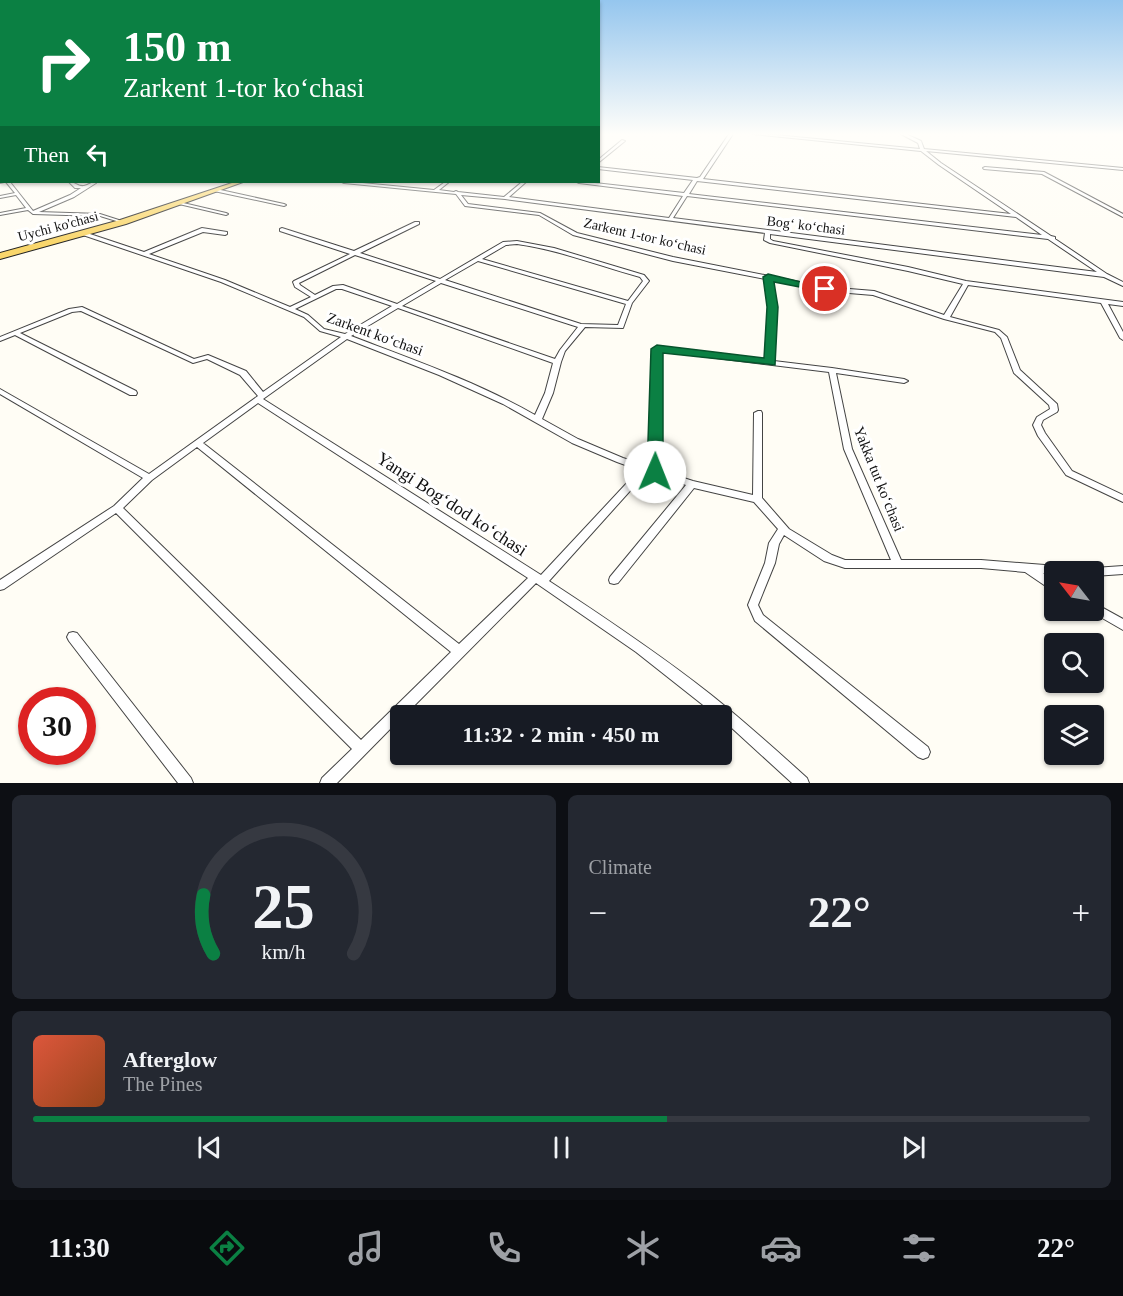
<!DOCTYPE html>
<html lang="en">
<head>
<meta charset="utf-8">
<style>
	:root { --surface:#171b24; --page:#242831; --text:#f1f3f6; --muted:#9ea1a6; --line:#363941; --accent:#0b8043 }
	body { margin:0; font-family:Georgia,serif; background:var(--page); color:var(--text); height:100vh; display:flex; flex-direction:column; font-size:22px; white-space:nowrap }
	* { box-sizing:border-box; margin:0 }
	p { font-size:20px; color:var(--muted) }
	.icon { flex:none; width:33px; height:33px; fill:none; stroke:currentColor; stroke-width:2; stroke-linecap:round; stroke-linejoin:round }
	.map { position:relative; height:783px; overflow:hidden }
	.sheet { display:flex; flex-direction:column; gap:12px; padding:12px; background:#0d0f14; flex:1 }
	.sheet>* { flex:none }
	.guide { position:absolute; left:0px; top:0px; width:600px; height:183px; box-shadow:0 2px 4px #0004; background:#0b8043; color:#fff; overflow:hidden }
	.needle { width:39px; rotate:301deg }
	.fabs { position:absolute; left:1044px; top:561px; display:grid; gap:12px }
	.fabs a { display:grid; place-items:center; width:60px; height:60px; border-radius:6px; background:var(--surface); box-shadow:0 2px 4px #0004; font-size:30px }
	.speed { position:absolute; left:18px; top:687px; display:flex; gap:12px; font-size:30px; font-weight:700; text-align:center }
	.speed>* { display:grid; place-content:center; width:78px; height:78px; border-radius:50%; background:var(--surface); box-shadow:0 2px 4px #0004; line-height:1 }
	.speed .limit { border:9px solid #d22; background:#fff; color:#111 }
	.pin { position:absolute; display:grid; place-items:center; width:51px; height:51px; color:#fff; margin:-26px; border:3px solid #fff; border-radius:50%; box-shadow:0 2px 6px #0007 }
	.me { position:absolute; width:66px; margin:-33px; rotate:1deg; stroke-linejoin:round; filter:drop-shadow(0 0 4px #0008) }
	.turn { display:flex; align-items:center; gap:21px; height:126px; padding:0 24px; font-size:27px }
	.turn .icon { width:78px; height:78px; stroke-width:2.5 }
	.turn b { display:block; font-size:42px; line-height:51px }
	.then { display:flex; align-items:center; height:57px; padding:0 24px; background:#0003; gap:12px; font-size:22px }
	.big { font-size:45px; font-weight:700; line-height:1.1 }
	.sheet .card { flex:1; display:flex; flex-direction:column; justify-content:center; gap:9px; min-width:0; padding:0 21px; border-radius:9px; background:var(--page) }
	.sheet .dial { align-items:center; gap:0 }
	.dial svg { height:156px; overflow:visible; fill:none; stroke:var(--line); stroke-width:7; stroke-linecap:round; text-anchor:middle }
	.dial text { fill:var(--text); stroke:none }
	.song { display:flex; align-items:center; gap:18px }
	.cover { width:72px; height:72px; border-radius:9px; background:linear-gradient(135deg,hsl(10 70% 55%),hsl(20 70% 35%)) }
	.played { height:6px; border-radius:3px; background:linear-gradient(90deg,var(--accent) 60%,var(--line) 60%) }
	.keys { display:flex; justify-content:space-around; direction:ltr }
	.heat { display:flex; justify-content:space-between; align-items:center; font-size:33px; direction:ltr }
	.sheet .tiles { flex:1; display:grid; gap:12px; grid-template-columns:1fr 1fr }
	.card:last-child { grid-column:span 2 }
	.trip { position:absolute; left:390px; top:705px; width:342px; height:60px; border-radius:6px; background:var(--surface); box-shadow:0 2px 4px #0004; font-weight:700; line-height:60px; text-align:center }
	.tab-bar { display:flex; height:96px; justify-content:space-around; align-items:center; background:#090b0e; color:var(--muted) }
	.tab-bar .icon { width:42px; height:42px }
	.tab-bar .selected { color:var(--accent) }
	.tab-bar b { font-size:27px; color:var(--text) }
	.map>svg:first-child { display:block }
</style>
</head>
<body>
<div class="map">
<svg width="1123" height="783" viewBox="0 0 1123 783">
	<rect width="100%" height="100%" fill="#fffdf5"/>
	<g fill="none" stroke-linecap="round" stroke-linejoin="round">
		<!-- street casing -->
		<g stroke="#444" stroke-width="2">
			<path id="street" d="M 729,134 L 733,134 L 703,179 L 1011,214 L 939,165 L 921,151 L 753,134 L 765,134 L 920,149 L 918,143 L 901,134 L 906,134 L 921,141 L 924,149 L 1123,168 L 1123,170 L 926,151 L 941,163 L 1051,236 L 1055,237 L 1055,239 L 1107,274 L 1123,282 L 1123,286 L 1104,277 L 770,234 L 770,239 L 773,241 L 908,267 L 966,281 L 1123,302 L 1123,306 L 1108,304 L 1123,332 L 1123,340 L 1120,338 L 1101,303 L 968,285 L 950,317 L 999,330 L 1007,337 L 1020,370 L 1057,404 L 1058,410 L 1057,412 L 1043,420 L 1041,425 L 1045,433 L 1072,471 L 1123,495 L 1123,502 L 1066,475 L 1038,436 L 1033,425 L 1037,417 L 1050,409 L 1049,405 L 1014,373 L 1001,338 L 995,332 L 944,319 L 873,295 L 825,291 L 771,280 L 776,307 L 774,361 L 832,368 L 904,379 L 908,381 L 904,383 L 836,373 L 852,449 L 901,560 L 981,560 L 1083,568 L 1087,569 L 1088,572 L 1054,572 L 1054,574 L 1043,573 L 1054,581 L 1054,590 L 1050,589 L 1025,572 L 981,568 L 845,568 L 824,561 L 784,535 L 779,544 L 775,563 L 758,605 L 763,615 L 928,747 L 930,752 L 928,757 L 923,759 L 918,757 L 755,621 L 748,605 L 765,563 L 769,543 L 778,529 L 754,502 L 694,488 L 618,583 L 614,584 L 610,583 L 609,580 L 610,577 L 686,485 L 647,472 L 549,581 C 604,617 658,653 710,694 C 744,721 775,749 807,778 L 809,783 L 792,783 L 722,719 L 722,716 L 717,716 L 636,652 L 536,583 L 404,716 L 400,716 L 400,719 L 337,783 L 320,783 L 322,778 L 352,749 L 116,513 L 4,589 L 0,590 L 0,580 L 114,506 L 143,478 L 0,394 L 0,389 L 149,474 L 258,396 L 240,375 L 207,359 L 193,363 L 191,362 L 81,311 L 72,312 L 20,333 L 136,391 L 137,393 L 136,395 L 130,395 L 15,335 L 0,341 L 0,337 L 69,309 L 82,307 L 194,359 L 208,355 L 246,371 L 263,392 L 341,337 L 320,331 L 304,317 L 221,282 L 80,234 L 80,232 L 84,232 L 144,252 L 202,228 L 227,232 L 227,234 L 225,235 L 203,232 L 149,254 L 225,280 L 290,307 L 311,297 L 295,287 L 293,282 L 294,281 L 350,254 L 280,231 L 280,229 L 282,228 L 354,251 L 415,222 L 419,222 L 419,224 L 360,253 L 440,279 L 503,242 L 517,241 L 554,248 L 644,275 L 649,281 L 632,303 L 623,328 L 585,327 L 565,351 L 561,362 L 553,393 L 542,419 L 578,439 L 623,458 L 651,467 L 654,349 L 657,347 L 767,360 L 770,307 L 765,279 L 673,261 L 573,235 L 539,215 L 465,206 L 456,194 L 344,183 L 342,182 L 352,182 L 434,190 L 445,182 L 449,182 L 439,190 L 454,192 L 456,191 L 458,192 L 504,197 L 522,182 L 526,182 L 509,197 L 669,218 L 683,196 L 579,183 L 577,182 L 586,182 L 684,193 L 693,180 L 598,169 L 598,167 L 697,178 L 700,177 ZM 697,181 L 1016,217 L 1042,235 L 689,194 ZM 461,195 L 505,199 L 765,233 L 764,240 L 770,243 L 908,271 L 963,284 L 944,315 L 874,291 L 825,287 L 673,257 L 577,233 L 540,213 L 468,204 ZM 687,196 L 1048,239 L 1097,272 L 673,218 ZM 517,244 C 560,250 599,266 640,277 L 643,281 L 628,301 L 482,259 L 506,245 ZM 355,255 L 436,281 L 397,304 L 343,285 L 333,286 L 315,295 L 300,285 L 299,283 ZM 478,261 L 626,304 L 618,325 L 581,324 L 445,280 ZM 441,283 L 578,327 L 560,350 L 555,359 L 402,306 ZM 336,289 L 342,289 L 392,306 L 345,334 L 324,329 L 308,315 L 295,309 ZM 398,308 L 553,363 L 545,393 L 535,415 C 477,382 414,360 351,336 ZM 347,339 L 439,375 L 503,404 L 572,443 L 617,462 L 639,470 L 541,575 L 263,399 ZM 660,351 L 829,372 L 844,449 L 891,560 L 845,560 L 832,555 L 789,529 L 762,498 L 762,413 L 761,411 L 758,411 L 754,413 L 753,495 L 693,481 L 659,470 ZM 258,403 L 528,578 L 459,644 L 203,443 ZM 197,447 L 451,652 L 361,740 L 123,508 L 152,480 Z
				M 622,140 L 625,141 L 598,163 L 598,160 Z
				M 0,146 L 2,146 L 2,148 L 0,148 Z
				M 0,155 L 2,155 L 2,158 L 0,158 Z
				M 985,167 L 1044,172 L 1123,214 L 1123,217 L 1042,174 L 984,169 L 983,168 Z
				M 0,171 L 2,171 L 2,174 L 0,174 Z
				M 0,181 L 4,182 L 0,183 Z
				M 6,182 L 10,182 L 33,211 L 70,195 L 81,188 L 75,188 L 69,182 C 75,182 78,187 84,186 C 89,185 91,182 96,182 L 96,183 L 74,197 L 39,212 L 100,214 L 125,222 L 123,223 L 100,216 L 33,214 L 28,210 L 0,215 L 0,213 L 26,208 L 16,195 L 0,198 L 0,196 L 15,193 Z
				M 216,189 L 284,204 L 286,205 L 284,206 L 214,191 L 214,190 Z
				M 179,202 L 226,213 L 228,214 L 226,215 L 179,204 Z
				M 1123,566 L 1123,574 L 1094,576 L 1094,572 L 1089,572 L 1090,569 L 1094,568 Z
				M 1094,603 L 1123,619 L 1123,630 L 1090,611 L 1094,610 Z
				M 73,632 L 77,633 L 191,778 L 193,783 L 178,783 L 69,641 L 67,637 L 69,633 Z"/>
		</g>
		<!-- primary casing -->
		<g stroke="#222" stroke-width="2">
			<path id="primary" d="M 235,182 L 243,182 L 126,224 L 0,259 L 0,253 L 120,220 Z"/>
		</g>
		<!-- street -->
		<use href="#street" fill="#fff" fill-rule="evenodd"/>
		<!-- primary -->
		<use href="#primary" fill="#f9d66b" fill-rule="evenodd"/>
	</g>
	<!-- sky -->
	<linearGradient id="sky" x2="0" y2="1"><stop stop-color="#95c6ee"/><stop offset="0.55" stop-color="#fffefa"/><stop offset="1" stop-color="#fffefa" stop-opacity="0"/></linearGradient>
	<rect width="1123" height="244" fill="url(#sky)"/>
	<!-- route -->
	<path fill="#0b8043" stroke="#07532c" stroke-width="1.5" d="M 768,274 L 830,289 L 825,292 L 774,282 L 778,307 L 775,365 L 663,353 L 663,472 L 655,477 L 649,476 L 647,472 L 651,349 L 657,345 L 764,358 L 767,307 L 763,277 Z"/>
	<g text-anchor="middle" stroke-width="6" stroke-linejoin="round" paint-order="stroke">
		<!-- far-street labels -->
		<g font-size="14" fill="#111" stroke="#fff">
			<text transform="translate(806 225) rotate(7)" y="5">Bogʻ koʻchasi</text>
			<text transform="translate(58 226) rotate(-15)" y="5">Uychi ko'chasi</text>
			<text transform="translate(645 236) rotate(13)" y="5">Zarkent 1-tor koʻchasi</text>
		</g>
		<!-- street labels -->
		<g font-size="15" fill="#111" stroke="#fff">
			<text transform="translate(375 334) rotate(20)" y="5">Zarkent koʻchasi</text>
			<text transform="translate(879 479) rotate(68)" y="5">Yakka tut koʻchasi</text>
		</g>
		<!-- near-street labels -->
		<g font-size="18" fill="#111" stroke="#fff">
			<text transform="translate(452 504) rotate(33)" y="6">Yangi Bogʻdod koʻchasi</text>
		</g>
	</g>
</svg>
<div class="fabs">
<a><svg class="needle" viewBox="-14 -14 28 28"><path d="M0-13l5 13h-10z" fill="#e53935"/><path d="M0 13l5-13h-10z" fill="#9ea1a6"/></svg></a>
<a><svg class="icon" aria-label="search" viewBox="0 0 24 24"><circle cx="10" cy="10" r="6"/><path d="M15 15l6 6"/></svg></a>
<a><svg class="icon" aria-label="layers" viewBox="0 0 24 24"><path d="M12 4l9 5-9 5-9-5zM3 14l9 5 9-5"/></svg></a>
</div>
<div class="speed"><div class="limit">30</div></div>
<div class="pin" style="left:825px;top:289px;background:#d93025"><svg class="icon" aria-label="arrive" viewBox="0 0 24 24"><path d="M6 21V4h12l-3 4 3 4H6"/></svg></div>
<svg class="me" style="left:655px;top:472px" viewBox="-20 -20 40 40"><circle r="19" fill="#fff"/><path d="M0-13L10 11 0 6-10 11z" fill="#0b8043"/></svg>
<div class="trip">11:32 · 2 min · 450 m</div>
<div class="guide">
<div class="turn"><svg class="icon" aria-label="right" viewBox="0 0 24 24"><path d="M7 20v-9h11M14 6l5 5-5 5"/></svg><div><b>150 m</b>Zarkent 1-tor koʻchasi</div></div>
<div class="then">Then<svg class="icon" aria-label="left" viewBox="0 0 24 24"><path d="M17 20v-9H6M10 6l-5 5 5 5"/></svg></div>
</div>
</div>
<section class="sheet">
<div class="tiles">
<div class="card dial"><svg viewBox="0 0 100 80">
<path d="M14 69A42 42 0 1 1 86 69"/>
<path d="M14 69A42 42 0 0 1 9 39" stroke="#0b8043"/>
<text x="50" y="56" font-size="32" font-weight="700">25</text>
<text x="50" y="72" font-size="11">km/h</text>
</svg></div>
<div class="card"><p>Climate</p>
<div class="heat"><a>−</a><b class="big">22°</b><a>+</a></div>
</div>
<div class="card">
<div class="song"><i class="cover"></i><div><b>Afterglow</b><p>The Pines</p></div></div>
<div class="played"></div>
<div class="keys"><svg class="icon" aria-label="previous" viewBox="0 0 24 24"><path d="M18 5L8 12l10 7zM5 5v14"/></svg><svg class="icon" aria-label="pause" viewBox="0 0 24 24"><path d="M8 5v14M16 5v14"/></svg><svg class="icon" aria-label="next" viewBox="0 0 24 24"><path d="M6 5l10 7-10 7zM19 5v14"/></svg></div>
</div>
</div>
</section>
<nav class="tab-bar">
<b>11:30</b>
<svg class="icon selected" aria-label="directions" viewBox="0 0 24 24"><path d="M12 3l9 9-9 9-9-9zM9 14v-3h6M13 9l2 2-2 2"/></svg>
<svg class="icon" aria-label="music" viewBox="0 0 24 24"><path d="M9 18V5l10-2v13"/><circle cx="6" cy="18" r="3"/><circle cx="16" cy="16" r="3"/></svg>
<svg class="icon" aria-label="phone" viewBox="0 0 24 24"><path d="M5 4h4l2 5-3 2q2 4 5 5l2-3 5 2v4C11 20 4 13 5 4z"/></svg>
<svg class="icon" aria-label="climate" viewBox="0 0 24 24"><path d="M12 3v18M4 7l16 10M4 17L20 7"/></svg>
<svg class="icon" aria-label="car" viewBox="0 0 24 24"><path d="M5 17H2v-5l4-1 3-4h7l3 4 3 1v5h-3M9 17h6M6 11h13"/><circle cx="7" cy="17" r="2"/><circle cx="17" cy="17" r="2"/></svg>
<svg class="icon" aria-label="filters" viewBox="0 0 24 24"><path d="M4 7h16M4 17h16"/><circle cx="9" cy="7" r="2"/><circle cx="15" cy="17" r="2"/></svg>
<b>22°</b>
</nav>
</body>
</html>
